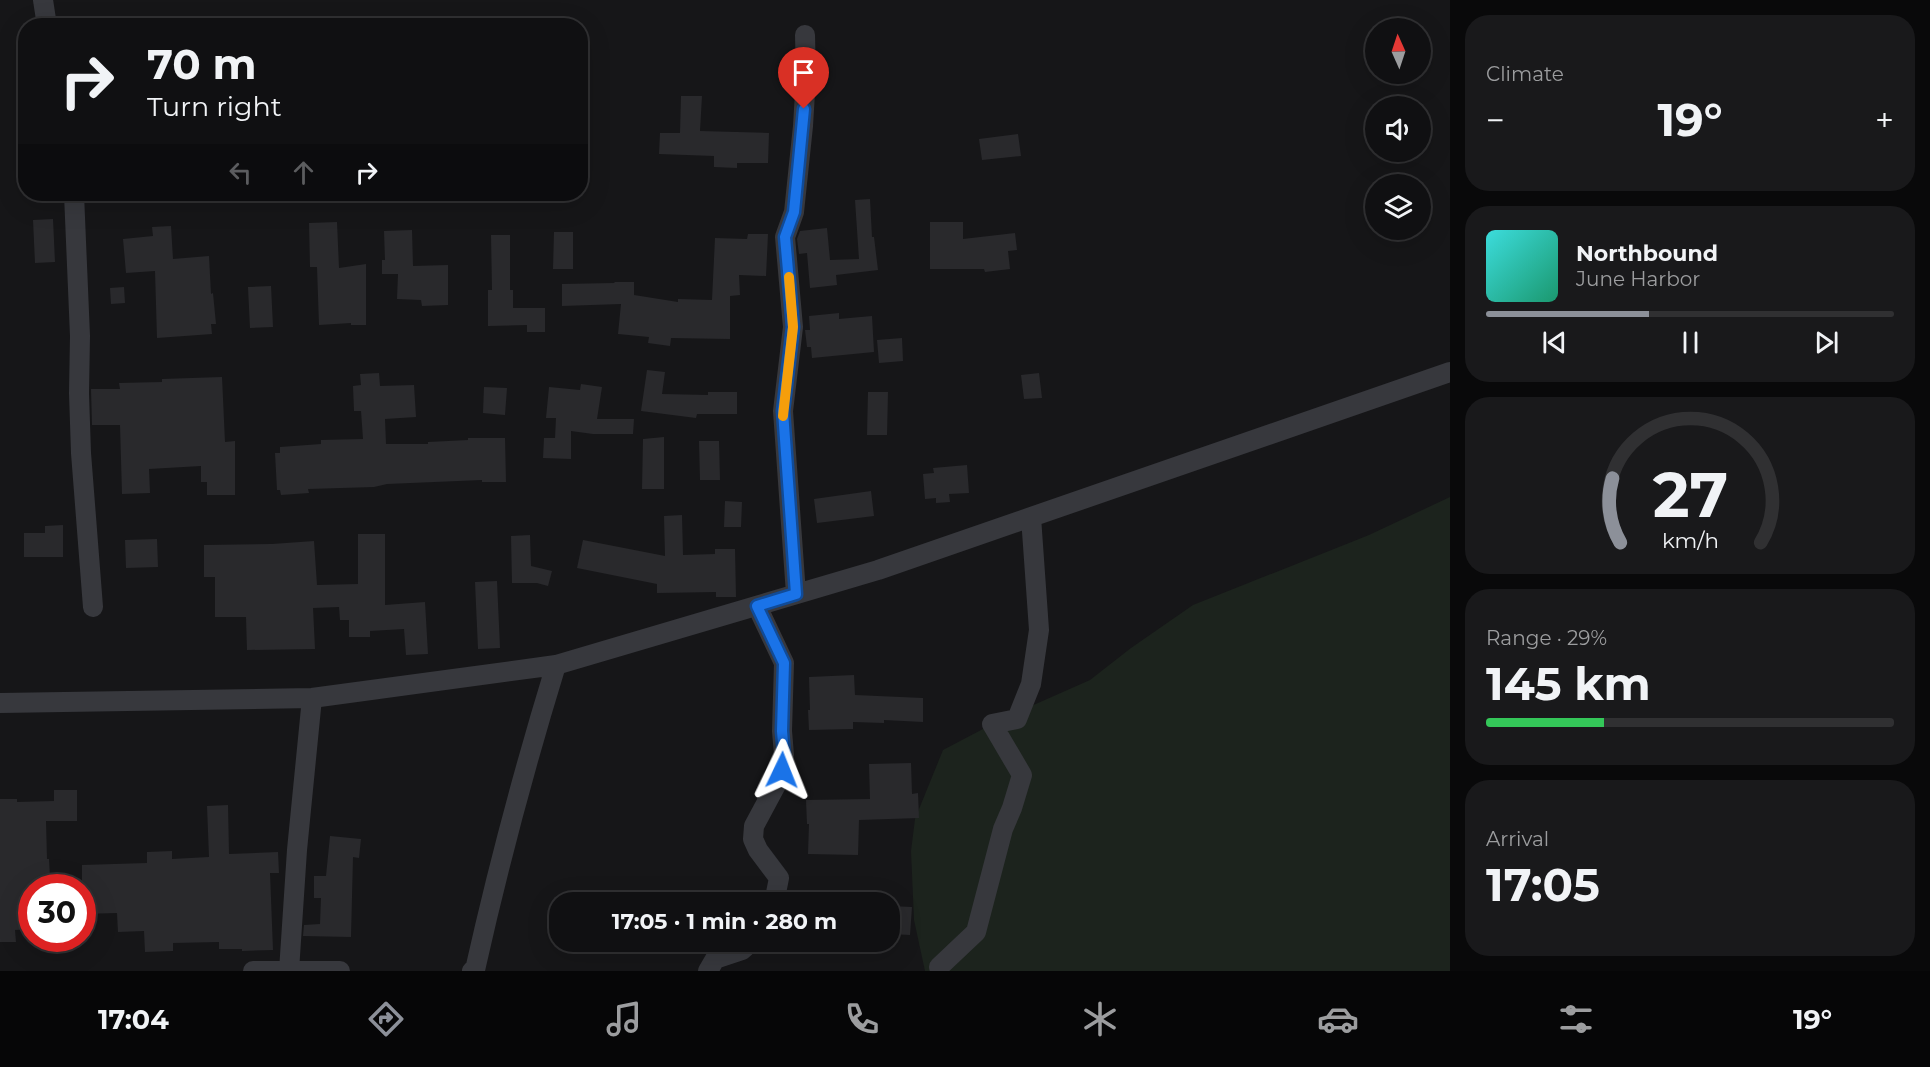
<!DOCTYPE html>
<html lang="en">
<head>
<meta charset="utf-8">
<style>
	:root { --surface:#101012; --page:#19191b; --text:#f1f3f6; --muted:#9c9d9f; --line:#303032; --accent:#8c9099 }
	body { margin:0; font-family:Montserrat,sans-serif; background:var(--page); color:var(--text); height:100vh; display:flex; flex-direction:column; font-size:22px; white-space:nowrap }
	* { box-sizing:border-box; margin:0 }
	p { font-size:20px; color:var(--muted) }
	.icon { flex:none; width:33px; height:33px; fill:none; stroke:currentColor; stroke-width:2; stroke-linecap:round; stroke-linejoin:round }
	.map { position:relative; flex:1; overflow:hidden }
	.side { display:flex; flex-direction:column; gap:15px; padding:15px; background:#09090a; width:480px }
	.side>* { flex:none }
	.hud { position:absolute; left:18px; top:18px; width:570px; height:183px; border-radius:24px; box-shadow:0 6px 24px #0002,0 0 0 2px var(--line); background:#101012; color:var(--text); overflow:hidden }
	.needle { width:39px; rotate:357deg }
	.buttons { position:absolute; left:1365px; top:18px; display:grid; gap:12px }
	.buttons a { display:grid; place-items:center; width:66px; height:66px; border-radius:50%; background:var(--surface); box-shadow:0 6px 24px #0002,0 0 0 2px var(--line); font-size:30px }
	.speed { position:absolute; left:18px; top:874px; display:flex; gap:12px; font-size:30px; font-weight:700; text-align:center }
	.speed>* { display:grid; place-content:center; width:78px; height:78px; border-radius:50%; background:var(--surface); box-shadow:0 6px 24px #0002,0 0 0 2px var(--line); line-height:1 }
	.speed .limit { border:9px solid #d22; background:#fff; color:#111 }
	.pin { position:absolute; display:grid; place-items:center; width:51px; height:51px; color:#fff; margin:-62px -26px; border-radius:50% 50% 50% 0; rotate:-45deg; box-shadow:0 0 6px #0007 }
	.pin .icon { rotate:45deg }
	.me { position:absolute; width:66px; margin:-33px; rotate:2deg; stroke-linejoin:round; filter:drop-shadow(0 0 4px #0008) }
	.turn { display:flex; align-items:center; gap:21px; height:126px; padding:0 30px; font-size:27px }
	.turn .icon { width:78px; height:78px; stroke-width:2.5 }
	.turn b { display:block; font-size:42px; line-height:51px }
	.lanes { display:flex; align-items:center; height:57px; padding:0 30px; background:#0003; justify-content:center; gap:30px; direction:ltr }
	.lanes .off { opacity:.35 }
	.big { font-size:45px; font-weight:700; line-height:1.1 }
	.side .tile { flex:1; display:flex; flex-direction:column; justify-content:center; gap:9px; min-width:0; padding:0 21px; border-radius:24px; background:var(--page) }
	.side .dial { align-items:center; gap:0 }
	.dial svg { height:156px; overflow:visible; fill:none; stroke:var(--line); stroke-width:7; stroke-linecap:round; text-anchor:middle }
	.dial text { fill:var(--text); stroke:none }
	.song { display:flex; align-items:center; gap:18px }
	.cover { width:72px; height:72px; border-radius:9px; background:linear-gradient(135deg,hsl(180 70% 55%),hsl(160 70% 35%)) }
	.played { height:6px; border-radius:3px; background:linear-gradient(90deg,var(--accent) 40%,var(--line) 40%) }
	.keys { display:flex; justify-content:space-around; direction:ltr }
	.heat { display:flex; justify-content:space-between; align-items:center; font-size:33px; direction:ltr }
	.charge { height:9px; border-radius:4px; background:linear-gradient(90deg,#34c759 29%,var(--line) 0) }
	.trip { position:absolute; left:549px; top:892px; width:351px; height:60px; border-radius:24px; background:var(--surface); box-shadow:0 6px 24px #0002,0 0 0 2px var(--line); font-weight:700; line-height:60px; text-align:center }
	.tab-bar { display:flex; height:96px; justify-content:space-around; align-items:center; background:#060607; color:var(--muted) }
	.tab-bar .icon { width:42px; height:42px }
	.tab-bar .active { color:var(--accent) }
	.tab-bar b { font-size:27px; color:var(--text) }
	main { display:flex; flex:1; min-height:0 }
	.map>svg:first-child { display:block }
</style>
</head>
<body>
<main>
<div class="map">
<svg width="1450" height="971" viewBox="0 0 1450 971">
	<rect width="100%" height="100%" fill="#161618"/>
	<!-- green -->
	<path fill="#1c231d" d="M 1450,497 L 1450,971 L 925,971 L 914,920 L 911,851 L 915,819 L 943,750 L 1002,719 L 1090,680 L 1131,648 L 1193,605 L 1369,535 Z"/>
	<!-- building -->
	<path fill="#29292c" d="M 681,96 L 702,96 L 700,131 L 769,133 L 768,163 L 737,163 L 737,168 L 714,167 L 714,156 L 659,154 L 660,133 L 680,133 Z
		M 1018,134 L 1021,156 L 982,160 L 979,139 Z
		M 870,199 L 872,237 L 874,237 L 878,270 L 836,275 L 837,285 L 810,288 L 807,253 L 799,254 L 797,239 L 800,231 L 827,228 L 830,260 L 859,259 L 855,200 Z
		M 53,219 L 55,262 L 35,263 L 33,220 Z
		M 337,222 L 339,268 L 366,264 L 366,325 L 351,325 L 351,323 L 319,325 L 317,267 L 310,267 L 309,223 Z
		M 930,222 L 963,222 L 963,239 L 1015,233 L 1017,250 L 1008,251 L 1010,269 L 985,272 L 984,269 L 930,269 Z
		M 171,226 L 173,259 L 209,256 L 211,294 L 213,293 L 216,324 L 211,324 L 212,334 L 157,338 L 155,271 L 126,273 L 123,239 L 153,236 L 152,227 Z
		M 412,230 L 413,266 L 448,265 L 448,305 L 422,306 L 421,300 L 397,299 L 398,274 L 382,274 L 382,260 L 385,260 L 384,231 Z
		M 554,232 L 573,232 L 573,269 L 553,269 Z
		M 748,234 L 768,234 L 766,276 L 739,275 L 740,295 L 730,296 L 730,339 L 671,338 L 670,346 L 648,343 L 649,337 L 618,334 L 621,304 L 562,306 L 562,284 L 614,283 L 615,282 L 634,282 L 634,295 L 678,302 L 678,299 L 712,300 L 715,238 L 747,239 Z
		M 491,235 L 510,235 L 510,290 L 513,290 L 513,308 L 545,308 L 545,332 L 527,332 L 527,325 L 488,326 L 488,290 L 492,290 Z
		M 271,286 L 273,327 L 250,328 L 248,287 Z
		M 124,287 L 125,303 L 111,304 L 110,288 Z
		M 839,313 L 839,319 L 872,316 L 874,352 L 812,358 L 811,347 L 807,347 L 805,330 L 810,330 L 809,316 Z
		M 902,338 L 903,361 L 879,363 L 877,340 Z
		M 647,370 L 665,372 L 662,394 L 708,395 L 708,392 L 737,392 L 737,414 L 697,414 L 696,418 L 641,411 Z
		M 379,373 L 380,386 L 414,385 L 416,417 L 385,419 L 386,444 L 428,444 L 428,442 L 468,440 L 468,438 L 505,438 L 506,482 L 482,482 L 482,480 L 387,484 L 374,487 L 308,489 L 309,493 L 281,495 L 280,490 L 277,490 L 275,453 L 280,453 L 280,447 L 321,444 L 321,440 L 363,439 L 361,411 L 354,411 L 353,386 L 361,385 L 360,374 Z
		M 1039,373 L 1042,398 L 1024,399 L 1021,375 Z
		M 222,377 L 225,442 L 235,441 L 235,495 L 207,495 L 207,482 L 201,482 L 201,466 L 149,469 L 150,493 L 122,494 L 120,425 L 92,425 L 91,389 L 120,389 L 119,383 L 162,382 L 162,379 Z
		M 581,384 L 602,387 L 597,419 L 634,419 L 633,434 L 593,434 L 571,431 L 571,459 L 543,458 L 544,438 L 555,438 L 556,418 L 546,418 L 549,387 L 580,390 Z
		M 484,387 L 507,388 L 505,415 L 483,413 Z
		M 868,392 L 888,392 L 887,435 L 867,435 Z
		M 664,437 L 664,489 L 642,489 L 643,439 Z
		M 699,441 L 719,441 L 720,480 L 700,480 Z
		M 967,465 L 969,493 L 949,494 L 950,502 L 936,503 L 936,498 L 925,499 L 923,474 L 934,473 L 933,468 Z
		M 871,491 L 874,516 L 817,523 L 814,499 Z
		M 725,501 L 742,502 L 741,527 L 724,527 Z
		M 682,515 L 683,555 L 715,554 L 715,549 L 735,549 L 736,597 L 716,597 L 716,592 L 657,593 L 657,584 L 577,568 L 583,540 L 665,556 L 664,516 Z
		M 63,525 L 63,557 L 24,557 L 24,533 L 45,533 L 45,526 Z
		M 358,534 L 385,534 L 385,605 L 425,602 L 428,654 L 406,655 L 404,629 L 370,631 L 370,637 L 349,637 L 349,620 L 340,620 L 339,607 L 313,608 L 315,649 L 247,650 L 246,617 L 215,617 L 215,577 L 204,577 L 204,545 L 272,544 L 314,541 L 317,585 L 358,584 Z
		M 530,535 L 531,566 L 552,571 L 548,586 L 537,583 L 512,583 L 511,536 Z
		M 157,539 L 158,567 L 126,568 L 125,540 Z
		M 497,581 L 500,648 L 478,649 L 475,582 Z
		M 854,675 L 855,695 L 923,698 L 923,722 L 884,720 L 884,723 L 853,722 L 853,729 L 809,730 L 808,710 L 810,710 L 809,677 Z
		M 911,763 L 912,794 L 918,793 L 919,818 L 859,820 L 858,855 L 808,854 L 809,824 L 807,824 L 806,800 L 870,799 L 869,764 Z
		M 54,790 L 77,790 L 77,821 L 46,821 L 47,859 L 49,859 L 50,877 L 48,877 L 48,888 L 32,888 L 32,929 L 15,930 L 16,942 L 0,942 L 0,799 L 17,799 L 17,802 L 54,801 Z
		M 228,805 L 229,854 L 278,852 L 279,873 L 270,873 L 273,950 L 242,951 L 242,949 L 219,949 L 219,942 L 173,943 L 173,951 L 145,952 L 144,931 L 118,932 L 117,913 L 82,914 L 82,865 L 147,863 L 147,852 L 172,851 L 172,859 L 209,857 L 207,806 Z
		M 330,836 L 361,839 L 359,858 L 353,857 L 351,937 L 303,936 L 304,925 L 320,924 L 321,898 L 314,898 L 314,876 L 326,876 Z
		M 890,906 L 912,907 L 910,935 L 890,934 Z"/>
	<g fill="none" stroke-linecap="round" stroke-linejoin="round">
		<!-- minor -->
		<path stroke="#37383d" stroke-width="20" d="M 43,0 L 47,26
			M 74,194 L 80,336 L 79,393 L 81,453 L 93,607
			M 796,594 L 783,411 L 793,327 L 785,237 L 794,212 L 803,126 L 806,76 L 805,35
			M 757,606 L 784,663 L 782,731 L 784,755 L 776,785 L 754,826 L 753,839 L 758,850 L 779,878 L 774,903
			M 0,703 L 312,698 L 556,665 L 878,570 L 1450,372
			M 939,967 L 976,932 L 1003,829 L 1012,808 L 1022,775 L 992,724 L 1017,719 L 1031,684 L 1039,630 L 1031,517
			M 253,971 L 340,971
			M 289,971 L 297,850 L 312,698
			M 472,971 L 475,970 C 498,867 525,766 556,665
			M 708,971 L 715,959 L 742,950 L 751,942"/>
	</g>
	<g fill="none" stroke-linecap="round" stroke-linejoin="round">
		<!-- route casing -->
		<g stroke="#114b97" stroke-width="15">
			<path id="route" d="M 782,770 L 784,755 L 782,731 L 784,663 L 757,606 L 796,594 L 783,411 L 793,327 L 785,237 L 794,212 L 804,109"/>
		</g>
		<!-- route -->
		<use href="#route" stroke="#1a73e8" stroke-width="10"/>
		<!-- slow -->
		<path stroke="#f59e0b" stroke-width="10" d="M 783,416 L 793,327 L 789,277"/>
	</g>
</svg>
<div class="buttons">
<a><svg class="needle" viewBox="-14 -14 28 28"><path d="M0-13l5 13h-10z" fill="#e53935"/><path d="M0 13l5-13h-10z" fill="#9c9d9f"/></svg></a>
<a><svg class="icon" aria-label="sound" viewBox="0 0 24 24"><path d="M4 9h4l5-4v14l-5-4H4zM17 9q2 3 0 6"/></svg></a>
<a><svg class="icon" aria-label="layers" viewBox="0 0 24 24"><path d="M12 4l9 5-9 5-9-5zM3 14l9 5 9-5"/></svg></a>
</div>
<div class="speed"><div class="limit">30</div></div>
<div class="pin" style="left:804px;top:109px;background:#d93025"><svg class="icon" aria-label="arrive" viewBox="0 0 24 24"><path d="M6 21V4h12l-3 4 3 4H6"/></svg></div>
<svg class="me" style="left:782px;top:770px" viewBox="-20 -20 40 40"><path d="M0-17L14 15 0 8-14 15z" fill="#1a73e8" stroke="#fff" stroke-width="4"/></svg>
<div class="trip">17:05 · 1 min · 280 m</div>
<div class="hud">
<div class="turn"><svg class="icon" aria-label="right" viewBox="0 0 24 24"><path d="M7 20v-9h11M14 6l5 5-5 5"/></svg><div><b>70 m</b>Turn right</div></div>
<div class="lanes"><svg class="icon off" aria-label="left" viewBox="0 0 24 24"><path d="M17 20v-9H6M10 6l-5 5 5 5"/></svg><svg class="icon off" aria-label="ahead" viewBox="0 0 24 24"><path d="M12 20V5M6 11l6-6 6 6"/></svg><svg class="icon" aria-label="right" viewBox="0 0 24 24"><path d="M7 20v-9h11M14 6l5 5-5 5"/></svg></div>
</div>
</div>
<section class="side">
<div class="tile"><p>Climate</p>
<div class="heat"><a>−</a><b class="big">19°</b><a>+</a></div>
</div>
<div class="tile">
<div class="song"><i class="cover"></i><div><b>Northbound</b><p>June Harbor</p></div></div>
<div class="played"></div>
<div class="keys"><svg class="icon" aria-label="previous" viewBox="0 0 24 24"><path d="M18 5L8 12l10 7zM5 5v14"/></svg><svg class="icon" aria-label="pause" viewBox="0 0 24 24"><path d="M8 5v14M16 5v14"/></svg><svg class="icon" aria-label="next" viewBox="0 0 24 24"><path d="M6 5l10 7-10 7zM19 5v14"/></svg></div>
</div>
<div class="tile dial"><svg viewBox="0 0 100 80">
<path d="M14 69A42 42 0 1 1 86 69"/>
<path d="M14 69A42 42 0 0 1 10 36" stroke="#8c9099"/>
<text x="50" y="56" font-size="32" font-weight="700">27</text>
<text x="50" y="72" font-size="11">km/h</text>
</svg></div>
<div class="tile"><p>Range · 29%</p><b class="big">145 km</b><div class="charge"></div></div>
<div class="tile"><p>Arrival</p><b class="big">17:05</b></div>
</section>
</main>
<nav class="tab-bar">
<b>17:04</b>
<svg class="icon active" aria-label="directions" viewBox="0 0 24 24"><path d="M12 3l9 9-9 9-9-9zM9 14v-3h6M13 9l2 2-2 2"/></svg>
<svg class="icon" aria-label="music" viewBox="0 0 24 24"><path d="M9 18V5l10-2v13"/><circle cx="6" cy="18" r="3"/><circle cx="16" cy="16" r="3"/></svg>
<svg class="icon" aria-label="phone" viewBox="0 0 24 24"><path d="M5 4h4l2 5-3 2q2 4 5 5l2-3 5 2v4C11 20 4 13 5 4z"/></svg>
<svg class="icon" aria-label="climate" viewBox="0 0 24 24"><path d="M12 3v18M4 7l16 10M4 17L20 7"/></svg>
<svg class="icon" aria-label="car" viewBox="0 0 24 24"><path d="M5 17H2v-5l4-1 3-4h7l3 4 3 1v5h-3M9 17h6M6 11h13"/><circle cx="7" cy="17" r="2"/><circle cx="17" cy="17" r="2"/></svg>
<svg class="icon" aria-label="filters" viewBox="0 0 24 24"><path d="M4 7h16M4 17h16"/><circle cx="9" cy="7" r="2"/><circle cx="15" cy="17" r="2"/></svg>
<b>19°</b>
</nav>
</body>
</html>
